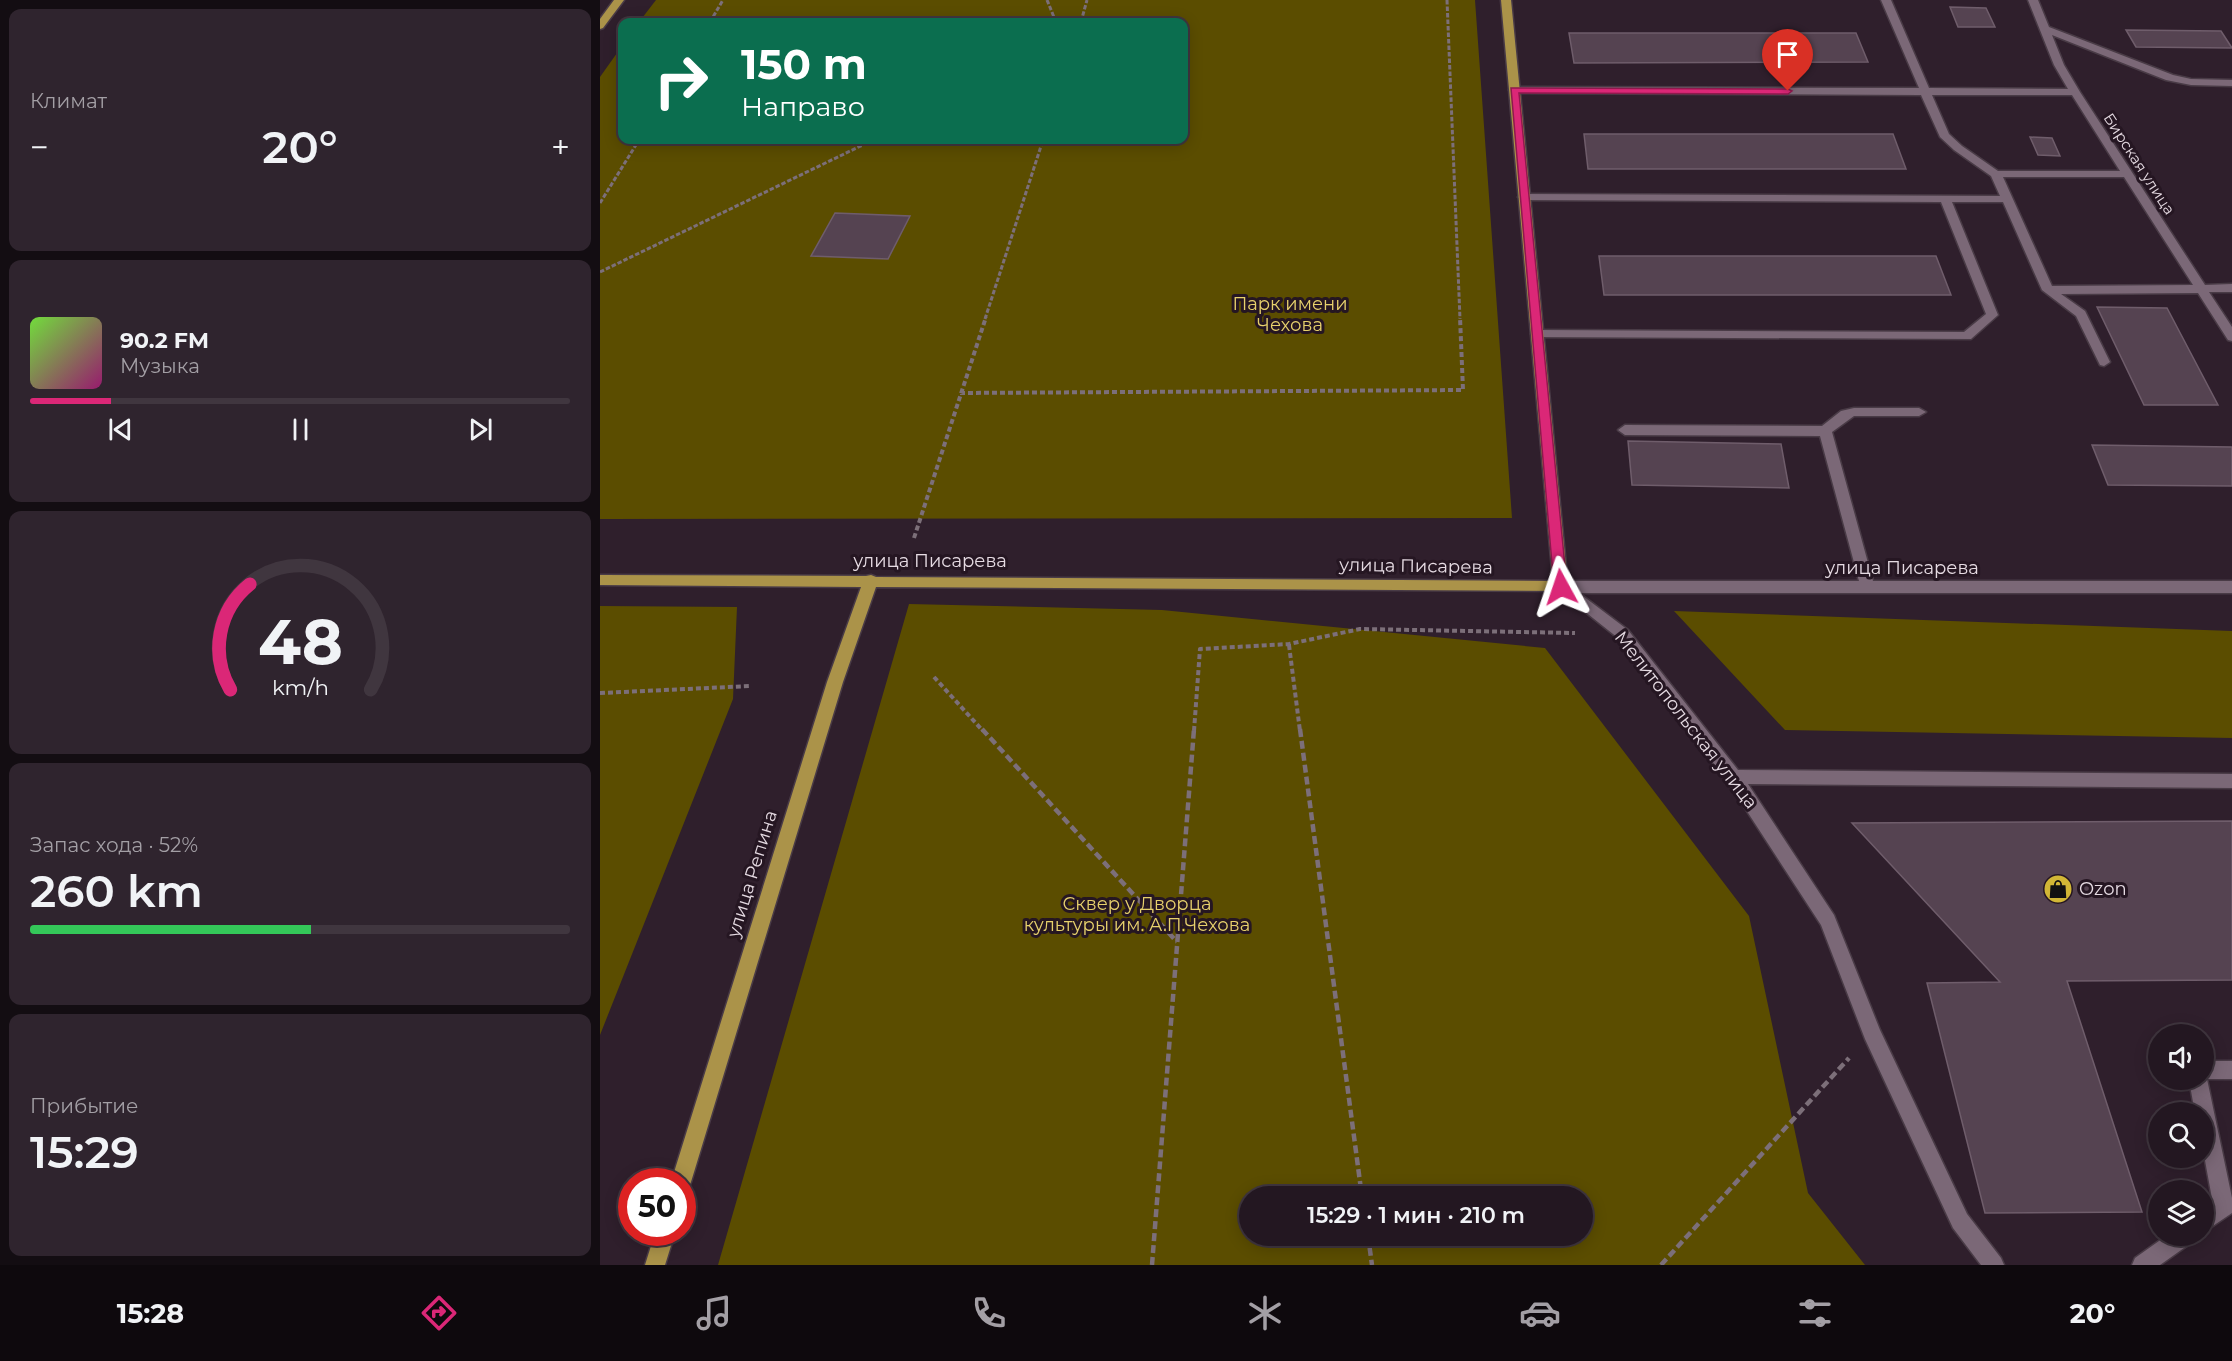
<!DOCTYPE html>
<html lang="ru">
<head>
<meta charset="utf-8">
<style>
	:root { --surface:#231721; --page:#2f242e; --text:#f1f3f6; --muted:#a39fa5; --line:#40363f; --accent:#db2777 }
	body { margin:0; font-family:Montserrat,sans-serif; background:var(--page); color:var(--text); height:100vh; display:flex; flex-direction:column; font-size:22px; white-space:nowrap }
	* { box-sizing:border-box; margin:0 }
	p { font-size:20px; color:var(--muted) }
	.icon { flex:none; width:33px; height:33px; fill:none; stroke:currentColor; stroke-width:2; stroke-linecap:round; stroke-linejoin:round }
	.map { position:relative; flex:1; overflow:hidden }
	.details { display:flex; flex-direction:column; gap:9px; padding:9px; background:#130d12; width:600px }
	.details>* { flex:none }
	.banner { position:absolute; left:18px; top:18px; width:570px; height:126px; border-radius:12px; box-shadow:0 3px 15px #0003,0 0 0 2px var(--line); background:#0b6e4f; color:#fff; overflow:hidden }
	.buttons { position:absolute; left:1548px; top:1024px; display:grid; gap:12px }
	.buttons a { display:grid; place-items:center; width:66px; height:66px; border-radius:50%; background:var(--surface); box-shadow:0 3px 15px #0003,0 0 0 2px var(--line); font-size:30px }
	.speed { position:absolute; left:18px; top:1168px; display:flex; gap:12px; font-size:30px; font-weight:700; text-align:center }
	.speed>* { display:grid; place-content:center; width:78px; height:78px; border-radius:50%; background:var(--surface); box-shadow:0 3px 15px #0003,0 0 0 2px var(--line); line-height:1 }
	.speed .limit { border:9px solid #d22; background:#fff; color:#111 }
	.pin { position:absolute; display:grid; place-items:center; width:51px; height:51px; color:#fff; margin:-62px -26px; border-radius:50% 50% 50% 0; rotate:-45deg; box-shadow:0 0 6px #0007 }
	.pin .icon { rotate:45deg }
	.me { position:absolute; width:66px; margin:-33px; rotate:355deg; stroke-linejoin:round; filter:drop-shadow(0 0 4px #0008) }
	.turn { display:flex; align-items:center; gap:21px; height:126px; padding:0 24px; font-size:27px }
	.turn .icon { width:78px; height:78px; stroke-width:2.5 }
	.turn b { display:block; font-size:42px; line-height:51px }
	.big { font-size:45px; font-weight:600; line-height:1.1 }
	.details .widget { flex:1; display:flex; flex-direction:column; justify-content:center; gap:9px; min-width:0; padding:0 21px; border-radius:12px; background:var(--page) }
	.details .dial { align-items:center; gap:0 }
	.dial svg { height:156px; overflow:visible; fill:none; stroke:var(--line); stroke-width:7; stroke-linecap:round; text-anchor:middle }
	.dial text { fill:var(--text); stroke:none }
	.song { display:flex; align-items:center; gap:18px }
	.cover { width:72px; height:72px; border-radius:9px; background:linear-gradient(135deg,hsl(100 70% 55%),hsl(320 70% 35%)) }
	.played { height:6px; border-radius:3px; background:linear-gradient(90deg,var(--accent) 15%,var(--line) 15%) }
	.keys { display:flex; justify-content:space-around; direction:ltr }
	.heat { display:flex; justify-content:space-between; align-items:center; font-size:33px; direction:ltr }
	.charge { height:9px; border-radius:4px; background:linear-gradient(90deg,#34c759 52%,var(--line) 0) }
	.trip { position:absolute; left:639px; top:1186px; width:354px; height:60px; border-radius:30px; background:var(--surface); box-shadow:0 3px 15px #0003,0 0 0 2px var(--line); font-weight:600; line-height:60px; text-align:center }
	.tab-bar { display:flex; height:96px; justify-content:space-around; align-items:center; background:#0e090d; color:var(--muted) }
	.tab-bar .icon { width:42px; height:42px }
	.tab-bar .on { color:var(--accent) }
	.tab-bar b { font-size:27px; color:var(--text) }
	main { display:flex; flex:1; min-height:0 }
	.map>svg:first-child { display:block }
</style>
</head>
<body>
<main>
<section class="details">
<div class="widget"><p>Климат</p>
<div class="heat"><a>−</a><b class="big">20°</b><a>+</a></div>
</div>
<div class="widget">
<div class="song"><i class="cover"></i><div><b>90.2 FM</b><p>Музыка</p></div></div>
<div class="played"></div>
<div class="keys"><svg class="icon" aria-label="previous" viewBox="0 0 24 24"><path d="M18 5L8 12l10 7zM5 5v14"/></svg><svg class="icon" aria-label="pause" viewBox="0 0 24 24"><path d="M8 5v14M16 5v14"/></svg><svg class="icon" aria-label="next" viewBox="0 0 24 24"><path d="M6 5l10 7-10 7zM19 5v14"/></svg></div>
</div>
<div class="widget dial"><svg viewBox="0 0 100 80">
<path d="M14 69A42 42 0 1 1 86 69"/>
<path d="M14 69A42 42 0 0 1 24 15" stroke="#db2777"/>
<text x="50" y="56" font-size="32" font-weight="700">48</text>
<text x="50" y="72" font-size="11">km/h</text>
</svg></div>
<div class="widget"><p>Запас хода · 52%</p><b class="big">260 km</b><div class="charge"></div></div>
<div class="widget"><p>Прибытие</p><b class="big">15:29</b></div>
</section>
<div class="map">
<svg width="1632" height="1265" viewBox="0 0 1632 1265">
	<rect width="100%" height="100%" fill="#2f1f2c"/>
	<!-- green -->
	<path fill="#5b4d00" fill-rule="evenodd" d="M 56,0 L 875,0 L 912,518 L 0,519 L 0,77 L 22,46 L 22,140 L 584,140 L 584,22 L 39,22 Z
		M 309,604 L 562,610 L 945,648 L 1149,916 L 1208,1193 L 1265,1265 L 118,1265 ZM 650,1197 L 982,1197 L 982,1236 L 650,1236 Z
		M 0,606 L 137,607 L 133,699 L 0,1035 Z
		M 1074,611 L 1632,631 L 1632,738 L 1185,730 Z"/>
	<!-- building -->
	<path fill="#554351" stroke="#6f5d6b" stroke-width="1.5" d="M 1350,7 L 1386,8 L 1395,27 L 1358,27 Z
		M 1526,30 L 1621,31 L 1632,48 L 1536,47 Z
		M 969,33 L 1256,33 L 1268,62 L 974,63 Z
		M 984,134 L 1293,134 L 1306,169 L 988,169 Z
		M 1430,137 L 1452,138 L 1460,156 L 1438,155 Z
		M 235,213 L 310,216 L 288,259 L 211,256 Z
		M 999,256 L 1336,256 L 1351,295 L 1004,295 Z
		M 1497,307 L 1567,308 L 1618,405 L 1544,405 Z
		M 1028,441 L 1181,444 L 1189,488 L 1032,485 Z
		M 1492,445 L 1632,447 L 1632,486 L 1508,485 Z
		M 1632,821 L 1632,980 L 1467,981 L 1542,1212 L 1385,1213 L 1327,983 L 1400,982 L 1252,823 Z"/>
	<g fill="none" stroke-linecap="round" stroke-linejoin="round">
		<!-- minor casing -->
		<g stroke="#493b46" stroke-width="3">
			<path id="minor" d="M 1281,0 L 1291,0 L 1329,88 L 1468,89 L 1454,65 L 1428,0 L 1438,0 L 1449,27 L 1573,75 L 1591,79 L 1632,80 L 1632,86 L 1591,85 L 1566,80 L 1452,35 L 1464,65 L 1480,92 L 1605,285 L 1632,284 L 1632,292 L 1609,292 L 1632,327 L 1632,341 L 1628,340 L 1598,293 L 1461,294 L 1485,311 L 1510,362 L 1504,366 L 1500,365 L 1476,316 L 1442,290 L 1403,202 L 1352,202 L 1398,315 L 1371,339 L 933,337 L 931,334 L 937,330 L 1364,332 L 1386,314 L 1341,202 L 924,200 L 918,197 L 924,194 L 1400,196 L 1391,176 L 1354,150 L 1340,137 L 1321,95 L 914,93 L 909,90 L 914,87 L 1319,88 ZM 1332,95 L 1472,95 L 1520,171 L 1398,171 L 1362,146 L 1349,134 ZM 1403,177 L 1524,177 L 1593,285 L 1452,286 Z
				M 1254,408 L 1319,408 L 1326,412 L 1319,416 L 1254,416 L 1232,432 L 1273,581 L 1632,581 L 1632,593 L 979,593 L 1028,630 L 1138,770 L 1632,774 L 1632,788 L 1148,784 L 1234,915 L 1280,1030 L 1367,1214 L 1401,1258 L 1404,1265 L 1381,1265 L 1353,1228 L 1265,1039 L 1221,925 L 1128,782 L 1018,638 L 954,587 L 956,583 L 961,581 L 1259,581 L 1220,436 L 1025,435 L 1018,430 L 1025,425 L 1222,426 L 1241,411 Z
				M 1604,1061 L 1632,1061 L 1632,1079 L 1607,1079 L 1632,1198 L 1632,1213 L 1604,1232 L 1604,1210 L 1613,1204 L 1604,1155 L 1604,1113 L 1595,1113 L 1589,1080 L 1604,1080 Z
				M 1566,1236 L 1594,1236 L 1591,1243 L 1560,1265 L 1532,1265 L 1535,1258 Z"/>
		</g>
		<!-- major casing -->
		<g stroke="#493b46" stroke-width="3">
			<path id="major" d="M 14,0 L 24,0 L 3,28 L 0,29 L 0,19 Z
				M 901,0 L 911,0 L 968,587 L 966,591 L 276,587 L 243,682 L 91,1182 L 88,1189 L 82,1191 L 82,1182 L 71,1182 L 227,682 L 261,587 L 0,585 L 0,575 L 266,576 L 271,575 L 276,577 L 953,581 Z
				M 55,1233 L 75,1233 L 65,1265 L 45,1265 Z"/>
		</g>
		<!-- path-far2 -->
		<path stroke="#7c6f79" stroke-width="3" stroke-dasharray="4.5 2" stroke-linecap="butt" d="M 447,0 L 456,22
			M 847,0 L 860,319
			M 110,22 L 123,0
			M 481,22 L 487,0
			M 0,203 L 39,140
			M 0,272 L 273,140
			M 385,319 L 443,140"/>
		<!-- path-far1 -->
		<path stroke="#7c6f79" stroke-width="4" stroke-dasharray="5 3" stroke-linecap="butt" d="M 360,393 L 863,390 L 860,317
			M 314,538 L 386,317
			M 689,645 L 700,731
			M 334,677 L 383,731
			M 0,693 L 151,686
			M 594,731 L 600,649 L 689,644 L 760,629 L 975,633"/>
		<!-- path -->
		<path stroke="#7c6f79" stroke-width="4.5" stroke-dasharray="8 4" stroke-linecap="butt" d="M 382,729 L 577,942
			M 700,729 L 762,1197
			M 768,1236 L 772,1265
			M 552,1265 L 594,729
			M 1061,1265 L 1249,1058"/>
		<!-- minor -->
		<use href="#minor" fill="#7b6877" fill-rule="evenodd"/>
		<!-- major -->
		<use href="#major" fill="#ab9349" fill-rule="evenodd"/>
	</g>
	<!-- route -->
	<path fill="#db2777" stroke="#8e194d" stroke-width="1.5" d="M 911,88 L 1188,89 L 1192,91 L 1188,94 L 919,93 L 967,587 L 961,592 L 954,587 Z"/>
	<!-- icons -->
	<defs>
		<g id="shop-disc" transform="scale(1.5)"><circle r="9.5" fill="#d2b736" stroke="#251622"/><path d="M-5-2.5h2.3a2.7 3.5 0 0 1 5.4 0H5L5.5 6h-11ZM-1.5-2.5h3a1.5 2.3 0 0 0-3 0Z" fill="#111"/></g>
	</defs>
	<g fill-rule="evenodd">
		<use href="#shop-disc" x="1458" y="889"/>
	</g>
	<g text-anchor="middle" stroke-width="6" stroke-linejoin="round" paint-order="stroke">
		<!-- far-street labels -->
		<g font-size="15" fill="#e6dbe3" stroke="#251622">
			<text transform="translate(1539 164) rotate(57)" y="5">Бирская улица</text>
		</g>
		<!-- park labels -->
		<g font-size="18" fill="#e7d16c" stroke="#251622">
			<text x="690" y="310">Парк имени<tspan x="690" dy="21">Чехова</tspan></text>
			<text x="537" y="910">Сквер у Дворца<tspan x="537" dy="21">культуры им. А.П.Чехова</tspan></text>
		</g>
		<!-- street labels -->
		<g font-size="18" fill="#e6dbe3" stroke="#251622">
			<text x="330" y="567">улица Писарева</text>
			<text transform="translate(816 566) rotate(1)" y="6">улица Писарева</text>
			<text x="1302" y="574">улица Писарева</text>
			<text transform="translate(1086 720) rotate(52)" y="6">Мелитопольская улица</text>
			<text transform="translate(152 874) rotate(-73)" y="6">улица Репина</text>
		</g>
		<!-- poi labels -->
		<g font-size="18" fill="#e6dbe3" stroke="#251622" text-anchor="start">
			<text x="1479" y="895">Ozon</text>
		</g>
	</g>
</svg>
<div class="buttons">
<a><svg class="icon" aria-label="sound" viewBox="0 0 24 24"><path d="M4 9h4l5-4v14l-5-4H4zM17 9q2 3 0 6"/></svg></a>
<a><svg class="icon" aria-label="search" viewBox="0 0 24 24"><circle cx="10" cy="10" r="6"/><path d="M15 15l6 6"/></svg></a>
<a><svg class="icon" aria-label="layers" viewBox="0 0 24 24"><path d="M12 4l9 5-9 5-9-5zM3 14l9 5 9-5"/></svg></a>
</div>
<div class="speed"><div class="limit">50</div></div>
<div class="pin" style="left:1188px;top:91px;background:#d93025"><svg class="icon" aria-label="arrive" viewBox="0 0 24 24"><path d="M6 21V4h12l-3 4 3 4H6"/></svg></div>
<svg class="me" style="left:961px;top:587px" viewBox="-20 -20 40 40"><path d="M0-17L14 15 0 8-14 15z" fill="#db2777" stroke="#fff" stroke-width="4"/></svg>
<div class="trip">15:29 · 1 мин · 210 m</div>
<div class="banner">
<div class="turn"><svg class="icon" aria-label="right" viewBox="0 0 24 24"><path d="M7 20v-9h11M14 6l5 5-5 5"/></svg><div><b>150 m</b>Направо</div></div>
</div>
</div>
</main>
<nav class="tab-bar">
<b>15:28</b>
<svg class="icon on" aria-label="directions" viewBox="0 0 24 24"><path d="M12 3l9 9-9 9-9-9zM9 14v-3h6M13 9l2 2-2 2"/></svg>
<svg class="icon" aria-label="music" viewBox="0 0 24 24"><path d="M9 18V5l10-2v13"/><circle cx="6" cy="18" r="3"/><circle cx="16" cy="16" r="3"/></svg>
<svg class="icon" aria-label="phone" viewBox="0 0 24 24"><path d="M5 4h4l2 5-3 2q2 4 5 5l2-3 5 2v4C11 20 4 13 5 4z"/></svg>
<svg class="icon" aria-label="climate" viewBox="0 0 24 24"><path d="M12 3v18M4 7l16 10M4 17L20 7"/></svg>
<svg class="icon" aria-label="car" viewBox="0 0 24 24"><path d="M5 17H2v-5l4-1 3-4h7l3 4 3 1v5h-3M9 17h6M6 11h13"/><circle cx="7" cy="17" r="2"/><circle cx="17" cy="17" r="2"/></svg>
<svg class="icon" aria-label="filters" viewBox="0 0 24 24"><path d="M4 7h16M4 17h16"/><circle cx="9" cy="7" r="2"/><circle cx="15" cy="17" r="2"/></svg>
<b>20°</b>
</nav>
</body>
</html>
